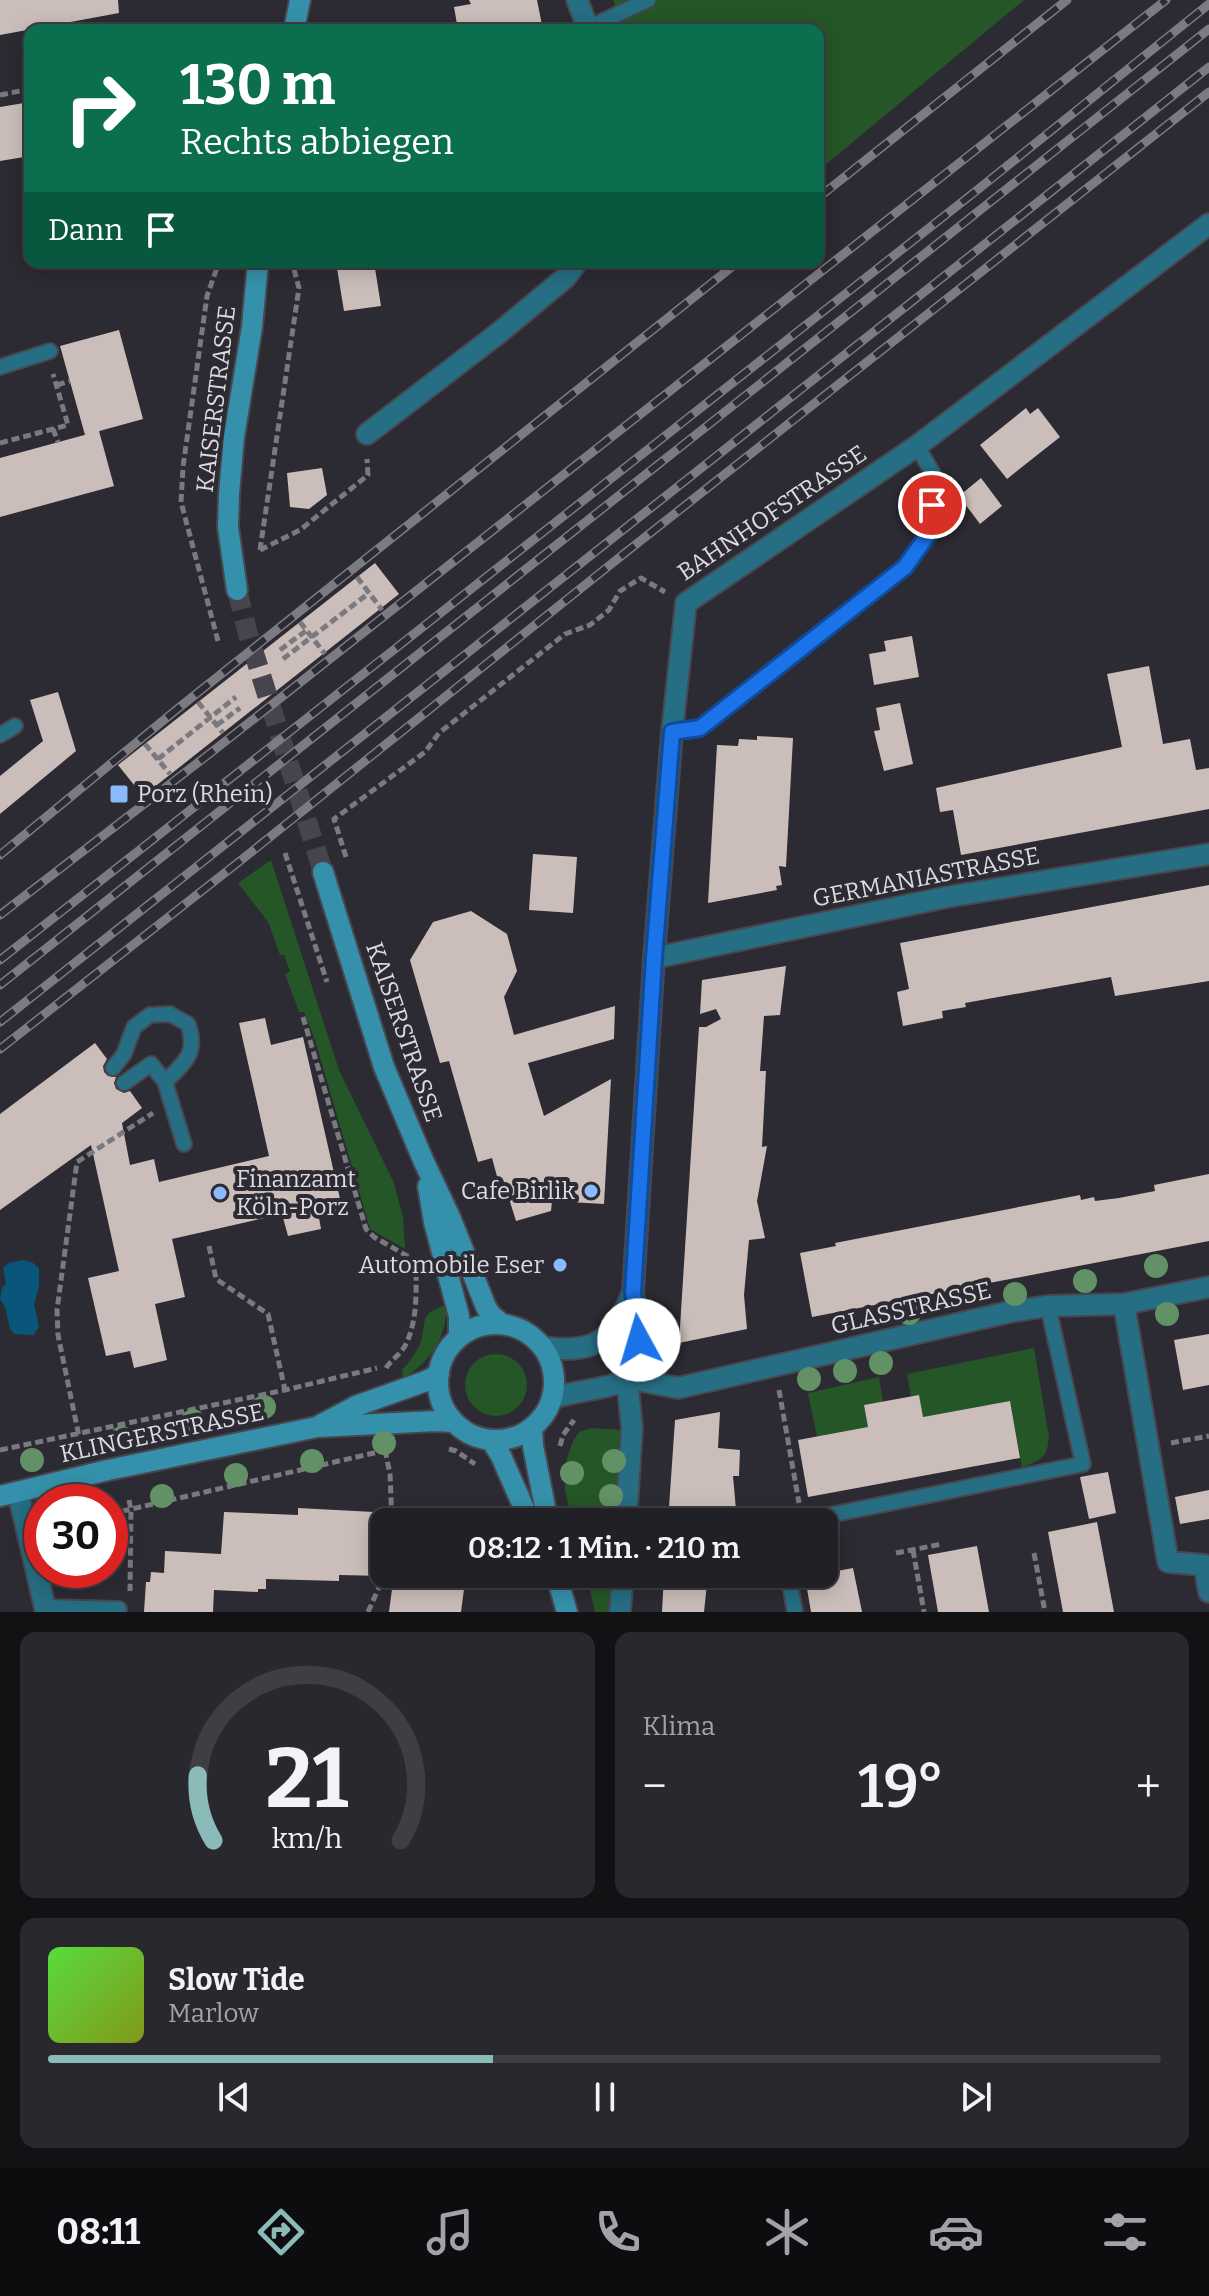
<!DOCTYPE html>
<html lang="de">
<head>
<meta charset="utf-8">
<style>
	:root { --surface:#212026; --page:#29282e; --text:#f1f3f6; --muted:#a2a3a7; --line:#3e3e43; --accent:#8bbbb9 }
	body { margin:0; font-family:Bitter,serif; background:var(--page); color:var(--text); height:100vh; display:flex; flex-direction:column; font-size:30px; white-space:nowrap }
	* { box-sizing:border-box; margin:0 }
	p { font-size:26px; color:var(--muted) }
	.icon { flex:none; width:44px; height:44px; fill:none; stroke:currentColor; stroke-width:2; stroke-linecap:round; stroke-linejoin:round }
	.map { position:relative; height:1612px; overflow:hidden }
	.side { display:flex; flex-direction:column; gap:20px; padding:20px; background:#121215; flex:1 }
	.side>* { flex:none }
	.guide { position:absolute; left:24px; top:24px; width:800px; height:244px; border-radius:16px; box-shadow:0 4px 20px #0003,0 0 0 2px var(--line); background:#0b6e4f; color:#fff; overflow:hidden }
	.speed { position:absolute; left:24px; top:1484px; display:flex; gap:16px; font-size:40px; font-weight:700; text-align:center }
	.speed>* { display:grid; place-content:center; width:104px; height:104px; border-radius:50%; background:var(--surface); box-shadow:0 4px 20px #0003,0 0 0 2px var(--line); line-height:1 }
	.speed .limit { border:12px solid #d22; background:#fff; color:#111 }
	.pin { position:absolute; display:grid; place-items:center; width:68px; height:68px; color:#fff; margin:-34px; border:4px solid #fff; border-radius:50%; box-shadow:0 2px 8px #0007 }
	.me { position:absolute; width:88px; margin:-44px; rotate:354deg; stroke-linejoin:round; filter:drop-shadow(0 0 6px #0008) }
	.turn { display:flex; align-items:center; gap:28px; height:168px; padding:0 24px; font-size:36px }
	.turn .icon { width:104px; height:104px; stroke-width:2.5 }
	.turn b { display:block; font-size:56px; line-height:68px }
	.then { display:flex; align-items:center; height:76px; padding:0 24px; background:#0003; gap:16px; font-size:30px }
	.big { font-size:60px; font-weight:600; line-height:1.1 }
	.side .card { flex:1; display:flex; flex-direction:column; justify-content:center; gap:12px; min-width:0; padding:0 28px; border-radius:16px; background:var(--page) }
	.side .dial { align-items:center; gap:0 }
	.dial svg { height:208px; overflow:visible; fill:none; stroke:var(--line); stroke-width:7; stroke-linecap:round; text-anchor:middle }
	.dial text { fill:var(--text); stroke:none }
	.song { display:flex; align-items:center; gap:24px }
	.cover { width:96px; height:96px; border-radius:12px; background:linear-gradient(135deg,hsl(110 70% 55%),hsl(70 70% 35%)) }
	.played { height:8px; border-radius:4px; background:linear-gradient(90deg,var(--accent) 40%,var(--line) 40%) }
	.keys { display:flex; justify-content:space-around; direction:ltr }
	.heat { display:flex; justify-content:space-between; align-items:center; font-size:44px; direction:ltr }
	.side .tiles { flex:1; display:grid; gap:20px; grid-template-columns:1fr 1fr }
	.card:last-child { grid-column:span 2 }
	.trip { position:absolute; left:370px; top:1508px; width:468px; height:80px; border-radius:16px; background:var(--surface); box-shadow:0 4px 20px #0003,0 0 0 2px var(--line); font-weight:600; line-height:80px; text-align:center }
	.menu { display:flex; height:128px; justify-content:space-around; align-items:center; background:#0d0d0f; color:var(--muted) }
	.menu .icon { width:56px; height:56px }
	.menu .current { color:var(--accent) }
	.menu b { font-size:36px; color:var(--text) }
	.map>svg:first-child { display:block }
</style>
</head>
<body>
<div class="map">
<svg width="1209" height="1612" viewBox="0 0 1209 1612">
	<rect width="100%" height="100%" fill="#2c2a32"/>
	<!-- green -->
	<path fill="#255627" d="M 613,0 L 1024,0 L 818,171 L 818,30 L 626,30 Z
		M 271,860 L 339,1070 L 394,1183 L 403,1217 L 405,1249 L 370,1229 L 315,1040 L 304,1012 L 299,1012 L 285,974 L 290,971 L 284,955 L 280,955 L 268,922 L 238,883 Z
		M 446,1305 C 448,1336 430,1363 403,1378 L 402,1370 C 410,1361 419,1350 422,1337 C 426,1315 422,1314 446,1305 Z
		M 1034,1348 L 1049,1437 C 1047,1458 1042,1460 1022,1467 L 1010,1401 L 923,1417 L 911,1397 L 907,1374 Z
		M465 1385a31 31 0 1 1 62 0a31 31 0 1 1-62 0Z
		M 879,1377 L 883,1402 L 864,1405 L 868,1427 L 817,1437 L 808,1393 Z
		M 591,1428 L 621,1430 L 616,1522 L 572,1522 L 565,1490 L 567,1458 L 573,1441 L 579,1432 Z
		M 586,1574 L 613,1574 L 610,1612 L 595,1612 Z"/>
	<!-- water -->
	<path fill="#0a567a" d="M 23,1260 L 33,1263 L 39,1268 L 39,1287 L 34,1304 L 39,1326 L 34,1335 L 14,1334 L 10,1329 L 5,1307 L 0,1299 L 2,1288 L 6,1284 L 3,1268 L 9,1263 Z"/>
	<!-- building -->
	<path fill="#cbbeba" d="M 0,0 L 118,0 L 119,13 L 0,35 Z
		M 469,0 L 537,0 L 543,30 L 458,30 L 454,7 L 471,4 Z
		M 30,102 L 30,156 L 0,161 L 0,107 Z
		M 336,262 L 374,262 L 381,306 L 344,311 Z
		M 119,330 L 143,419 L 85,435 L 60,346 Z
		M 1026,408 L 1030,414 L 1038,408 L 1060,437 L 1007,479 L 980,445 Z
		M 99,431 L 114,486 L 0,517 L 0,458 Z
		M 322,468 L 327,495 L 309,509 L 290,507 L 287,473 Z
		M 981,478 L 1002,506 L 980,524 L 959,496 Z
		M 375,563 L 399,594 L 143,796 L 118,765 Z
		M 912,636 L 919,677 L 874,685 L 869,654 L 886,651 L 884,641 Z
		M 1149,666 L 1163,744 L 1190,739 L 1196,770 L 1209,768 L 1209,809 L 961,855 L 953,810 L 940,812 L 936,788 L 1122,747 L 1107,674 Z
		M 58,692 L 76,751 L 0,814 L 0,776 L 43,741 L 30,700 Z
		M 900,703 L 913,764 L 884,771 L 874,731 L 880,730 L 876,708 Z
		M 757,736 L 793,738 L 786,867 L 779,866 L 782,885 L 776,886 L 777,890 L 708,903 L 717,745 L 738,746 L 739,739 L 757,740 Z
		M 533,854 L 577,857 L 573,913 L 529,910 Z
		M 1209,885 L 1209,981 L 1115,996 L 1111,977 L 965,1003 L 966,1007 L 942,1011 L 943,1018 L 903,1026 L 897,992 L 909,989 L 900,943 Z
		M 471,911 L 507,934 L 517,971 L 504,997 L 514,1035 L 615,1006 L 614,1039 L 528,1063 L 544,1116 L 611,1079 L 604,1204 L 552,1201 L 551,1211 L 516,1221 L 503,1179 L 498,1180 L 492,1158 L 478,1162 L 449,1061 L 440,1063 L 410,960 L 433,922 Z
		M 786,966 L 780,1015 L 764,1016 L 760,1071 L 766,1071 L 762,1147 L 767,1146 L 757,1201 L 765,1238 L 749,1240 L 744,1295 L 747,1329 L 679,1343 L 699,1027 L 706,1027 L 721,1019 L 716,1009 L 700,1014 L 702,980 Z
		M 265,1018 L 271,1045 L 303,1037 L 343,1212 L 319,1218 L 321,1229 L 288,1236 L 282,1214 L 172,1239 L 185,1297 L 155,1304 L 167,1360 L 134,1368 L 130,1351 L 106,1356 L 88,1278 L 119,1271 L 91,1145 L 0,1210 L 0,1114 L 95,1043 L 107,1059 L 103,1066 L 104,1072 L 108,1076 L 116,1077 L 114,1083 L 116,1089 L 124,1093 L 130,1091 L 142,1108 L 122,1123 L 130,1165 L 154,1159 L 159,1182 L 269,1156 L 239,1023 Z
		M 1209,1174 L 1209,1241 L 812,1317 L 800,1253 L 836,1246 L 835,1243 L 1080,1195 L 1081,1200 L 1094,1197 L 1095,1201 L 1119,1198 L 1155,1191 L 1154,1185 Z
		M 1209,1334 L 1209,1385 L 1183,1390 L 1174,1340 Z
		M 919,1395 L 923,1417 L 1010,1401 L 1020,1458 L 808,1497 L 798,1440 L 868,1427 L 864,1405 Z
		M 720,1412 L 718,1448 L 740,1450 L 739,1476 L 733,1476 L 737,1521 L 668,1522 L 675,1420 Z
		M 1108,1472 L 1116,1513 L 1089,1519 L 1080,1477 Z
		M 1209,1490 L 1209,1519 L 1180,1524 L 1175,1497 Z
		M 298,1508 L 374,1512 L 374,1515 L 384,1517 L 384,1576 L 339,1575 L 339,1581 L 266,1579 L 266,1589 L 258,1589 L 258,1592 L 214,1590 L 213,1612 L 144,1612 L 146,1582 L 150,1582 L 151,1572 L 164,1573 L 165,1551 L 221,1554 L 224,1512 L 298,1515 Z
		M 1097,1522 L 1114,1612 L 1063,1612 L 1048,1532 Z
		M 977,1546 L 989,1612 L 938,1612 L 928,1555 Z
		M 853,1568 L 862,1612 L 811,1612 L 805,1577 Z
		M 394,1574 L 466,1574 L 461,1612 L 389,1612 Z
		M 664,1574 L 708,1574 L 704,1612 L 662,1612 Z"/>
	<g fill="none" stroke-linecap="round" stroke-linejoin="round">
		<!-- secondary-tunnel -->
		<path stroke="#46444c" stroke-width="20" stroke-dasharray="20 10" stroke-linecap="butt" d="M 237,590 L 248,634 L 323,872"/>
		<!-- lane casing -->
		<g stroke="#48464e" stroke-width="18">
			<path id="lane" d="M 588,28 L 648,0
				M 0,367 L 50,351
				M 672,732 L 700,728 L 905,567 L 930,532 L 935,477 L 917,446
				M 0,735 L 15,726
				M 113,1068 L 124,1054 L 134,1027 L 150,1015 L 170,1014 L 188,1024 C 198,1054 185,1062 165,1082
				M 124,1083 L 151,1064 L 165,1082 L 184,1144
				M 815,1518 L 1083,1464 L 1048,1306
				M 788,1574 L 795,1612
				M 45,1607 L 119,1609"/>
		</g>
		<!-- street casing -->
		<g stroke="#48464e" stroke-width="24">
			<path id="street" d="M 577,0 L 589,30
				M 367,434 L 500,332 L 566,277 L 577,262
				M 654,958 L 947,897 L 1209,854
				M 1124,1304 L 1168,1562 L 1204,1565 L 1209,1592
				M 543,1347 C 597,1355 613,1339 633,1292
				M 552,1399 C 574,1390 599,1391 621,1382 C 648,1370 637,1315 633,1292 L 654,958 L 672,732 L 686,603 L 917,446 L 1209,224
				M 18,1492 L 46,1612
				M 626,1522 L 632,1428 L 627,1378 L 678,1388 L 1009,1312 L 1048,1306 L 1124,1304 L 1209,1287
				M 620,1612 L 623,1574"/>
		</g>
		<!-- secondary casing -->
		<g stroke="#48464e" stroke-width="24">
			<path id="secondary" d="M 294,30 L 300,0
				M 237,590 L 228,527 L 229,494 L 234,437 L 252,327 L 258,262
				M 323,872 L 384,1067 L 424,1162 L 450,1217 L 486,1307 L 491,1315 L 502,1324
				M 428,1186 L 434,1222 L 459,1316 L 459,1337
				M438 1382a58 58 0 1 1 116 0a58 58 0 1 1-116 0Z
				M 320,1425 L 356,1406 L 426,1381 L 439,1374
				M 532,1428 L 533,1446 L 548,1522
				M 491,1440 L 501,1456 L 530,1522
				M 0,1496 L 108,1470 L 317,1427 L 436,1421 L 454,1422
				M 556,1574 L 567,1612"/>
		</g>
		<!-- path -->
		<path stroke="#7b7980" stroke-width="5" stroke-dasharray="8 4" stroke-linecap="butt" d="M 0,95 L 30,89
			M 57,385 L 70,381
			M 53,429 L 58,442
			M 0,443 L 68,425 L 53,374
			M 260,550 L 299,288 L 292,262
			M 260,550 L 300,530 L 368,475 L 367,459
			M 357,577 L 382,610
			M 300,622 L 325,654
			M 218,641 L 181,502 L 183,467 L 207,296 L 219,262
			M 280,650 L 307,630
			M 283,659 L 369,593
			M 198,702 L 223,733
			M 217,725 L 240,708
			M 145,744 L 170,774
			M 158,759 L 236,697
			M 285,853 L 327,982
			M 346,857 L 334,819 L 425,752 L 439,733 L 565,634 L 590,625 L 609,610 L 620,591 L 641,578 L 665,592
			M 303,1017 L 366,1229 L 374,1237 L 416,1261
			M 209,1246 L 216,1279 L 268,1314 L 285,1390
			M 386,1368 C 391,1360 402,1353 406,1344 C 418,1319 416,1290 416,1263
			M 779,1390 L 799,1503
			M 1171,1443 L 1209,1436
			M 81,1446 L 58,1335 L 57,1310 L 77,1162 L 153,1113
			M 560,1446 L 563,1435 L 574,1420
			M 449,1449 L 456,1451 L 475,1464
			M 0,1450 L 285,1390 L 377,1368
			M 385,1450 L 390,1474 L 392,1522
			M 129,1500 L 131,1510 L 130,1591
			M 110,1514 L 378,1452
			M 913,1550 L 924,1612
			M 896,1553 L 942,1544
			M 1034,1553 L 1045,1612
			M 368,1612 L 385,1574"/>
		<!-- lane -->
		<use href="#lane" stroke="#266e83" stroke-width="14"/>
		<!-- street -->
		<use href="#street" stroke="#266e83" stroke-width="20"/>
		<!-- secondary -->
		<use href="#secondary" stroke="#3591ab" stroke-width="20"/>
		<!-- rail casing -->
		<g stroke="#7d7b82" stroke-width="9">
			<path id="rail" d="M 818,198 L 1067,0
				M 0,855 L 176,710 L 738,262
				M 0,915 L 213,751 L 1166,0
				M 0,960 L 976,191 L 1209,4
				M 0,985 L 1209,29
				M 0,1022 L 1209,67
				M 0,1049 L 240,861 L 625,553 L 1209,92"/>
		</g>
		<!-- rail -->
		<use href="#rail" stroke="#2c2a32" stroke-width="6" stroke-dasharray="18" stroke-linecap="butt"/>
	</g>
	<!-- trees -->
	<g fill="#639166">
		<circle cx="1156" cy="1266" r="12"/>
		<circle cx="1085" cy="1281" r="12"/>
		<circle cx="1015" cy="1294" r="12"/>
		<circle cx="909" cy="1313" r="12"/>
		<circle cx="1167" cy="1314" r="12"/>
		<circle cx="881" cy="1363" r="12"/>
		<circle cx="845" cy="1371" r="12"/>
		<circle cx="809" cy="1379" r="12"/>
		<circle cx="264" cy="1407" r="12"/>
		<circle cx="193" cy="1421" r="12"/>
		<circle cx="122" cy="1438" r="12"/>
		<circle cx="384" cy="1443" r="12"/>
		<circle cx="32" cy="1460" r="12"/>
		<circle cx="312" cy="1461" r="12"/>
		<circle cx="614" cy="1461" r="12"/>
		<circle cx="572" cy="1473" r="12"/>
		<circle cx="236" cy="1475" r="12"/>
		<circle cx="162" cy="1496" r="12"/>
		<circle cx="611" cy="1496" r="12"/>
	</g>
	<g fill="none" stroke-linecap="round" stroke-linejoin="round">
		<!-- route casing -->
		<g stroke="#114b97" stroke-width="20">
			<path id="route" d="M 639,1340 L 633,1292 L 654,958 L 672,732 L 700,728 L 905,567 L 930,532 L 932,505"/>
		</g>
		<!-- route -->
		<use href="#route" stroke="#1a73e8" stroke-width="14"/>
	</g>
	<!-- markers -->
	<g fill="#8bbafc" stroke="#2c2a32" stroke-width="3">
		<rect x="109" y="784" width="20" height="20" rx="4"/>
		<circle cx="591" cy="1191" r="8"/>
		<circle cx="220" cy="1193" r="8"/>
		<circle cx="560" cy="1265" r="8"/>
	</g>
	<g text-anchor="middle" stroke-width="8" stroke-linejoin="round" paint-order="stroke">
		<!-- street labels -->
		<g font-size="24" fill="#dcdae0" stroke="#2c2a32">
			<text transform="translate(216 399) rotate(-83)" y="8">KAISERSTRASSE</text>
			<text transform="translate(772 513) rotate(-34)" y="8">BAHNHOFSTRASSE</text>
			<text transform="translate(926 877) rotate(-11)" y="8">GERMANIASTRASSE</text>
			<text transform="translate(404 1032) rotate(71)" y="8">KAISERSTRASSE</text>
			<text transform="translate(911 1308) rotate(-13)" y="8">GLASSTRASSE</text>
			<text transform="translate(162 1433) rotate(-12)" y="8">KLINGERSTRASSE</text>
		</g>
		<!-- poi labels -->
		<g font-size="24" fill="#dcdae0" stroke="#2c2a32" text-anchor="start">
			<text x="137" y="802">Porz (Rhein)</text>
			<text x="236" y="1187">Finanzamt<tspan x="236" dy="28">Köln-Porz</tspan></text>
			<text x="575" y="1199" text-anchor="end">Cafe Birlik</text>
			<text x="544" y="1273" text-anchor="end">Automobile Eser</text>
		</g>
	</g>
</svg>
<div class="speed"><div class="limit">30</div></div>
<div class="pin" style="left:932px;top:505px;background:#d93025"><svg class="icon" aria-label="arrive" viewBox="0 0 24 24"><path d="M6 21V4h12l-3 4 3 4H6"/></svg></div>
<svg class="me" style="left:639px;top:1340px" viewBox="-20 -20 40 40"><circle r="19" fill="#fff"/><path d="M0-13L10 11 0 6-10 11z" fill="#1a73e8"/></svg>
<div class="trip">08:12 · 1 Min. · 210 m</div>
<div class="guide">
<div class="turn"><svg class="icon" aria-label="right" viewBox="0 0 24 24"><path d="M7 20v-9h11M14 6l5 5-5 5"/></svg><div><b>130 m</b>Rechts abbiegen</div></div>
<div class="then">Dann<svg class="icon" aria-label="arrive" viewBox="0 0 24 24"><path d="M6 21V4h12l-3 4 3 4H6"/></svg></div>
</div>
</div>
<section class="side">
<div class="tiles">
<div class="card dial"><svg viewBox="0 0 100 80">
<path d="M14 69A42 42 0 1 1 86 69"/>
<path d="M14 69A42 42 0 0 1 8 44" stroke="#8bbbb9"/>
<text x="50" y="56" font-size="32" font-weight="700">21</text>
<text x="50" y="72" font-size="11">km/h</text>
</svg></div>
<div class="card"><p>Klima</p>
<div class="heat"><a>−</a><b class="big">19°</b><a>+</a></div>
</div>
<div class="card">
<div class="song"><i class="cover"></i><div><b>Slow Tide</b><p>Marlow</p></div></div>
<div class="played"></div>
<div class="keys"><svg class="icon" aria-label="previous" viewBox="0 0 24 24"><path d="M18 5L8 12l10 7zM5 5v14"/></svg><svg class="icon" aria-label="pause" viewBox="0 0 24 24"><path d="M8 5v14M16 5v14"/></svg><svg class="icon" aria-label="next" viewBox="0 0 24 24"><path d="M6 5l10 7-10 7zM19 5v14"/></svg></div>
</div>
</div>
</section>
<nav class="menu">
<b>08:11</b>
<svg class="icon current" aria-label="directions" viewBox="0 0 24 24"><path d="M12 3l9 9-9 9-9-9zM9 14v-3h6M13 9l2 2-2 2"/></svg>
<svg class="icon" aria-label="music" viewBox="0 0 24 24"><path d="M9 18V5l10-2v13"/><circle cx="6" cy="18" r="3"/><circle cx="16" cy="16" r="3"/></svg>
<svg class="icon" aria-label="phone" viewBox="0 0 24 24"><path d="M5 4h4l2 5-3 2q2 4 5 5l2-3 5 2v4C11 20 4 13 5 4z"/></svg>
<svg class="icon" aria-label="climate" viewBox="0 0 24 24"><path d="M12 3v18M4 7l16 10M4 17L20 7"/></svg>
<svg class="icon" aria-label="car" viewBox="0 0 24 24"><path d="M5 17H2v-5l4-1 3-4h7l3 4 3 1v5h-3M9 17h6M6 11h13"/><circle cx="7" cy="17" r="2"/><circle cx="17" cy="17" r="2"/></svg>
<svg class="icon" aria-label="filters" viewBox="0 0 24 24"><path d="M4 7h16M4 17h16"/><circle cx="9" cy="7" r="2"/><circle cx="15" cy="17" r="2"/></svg>
</nav>
</body>
</html>
